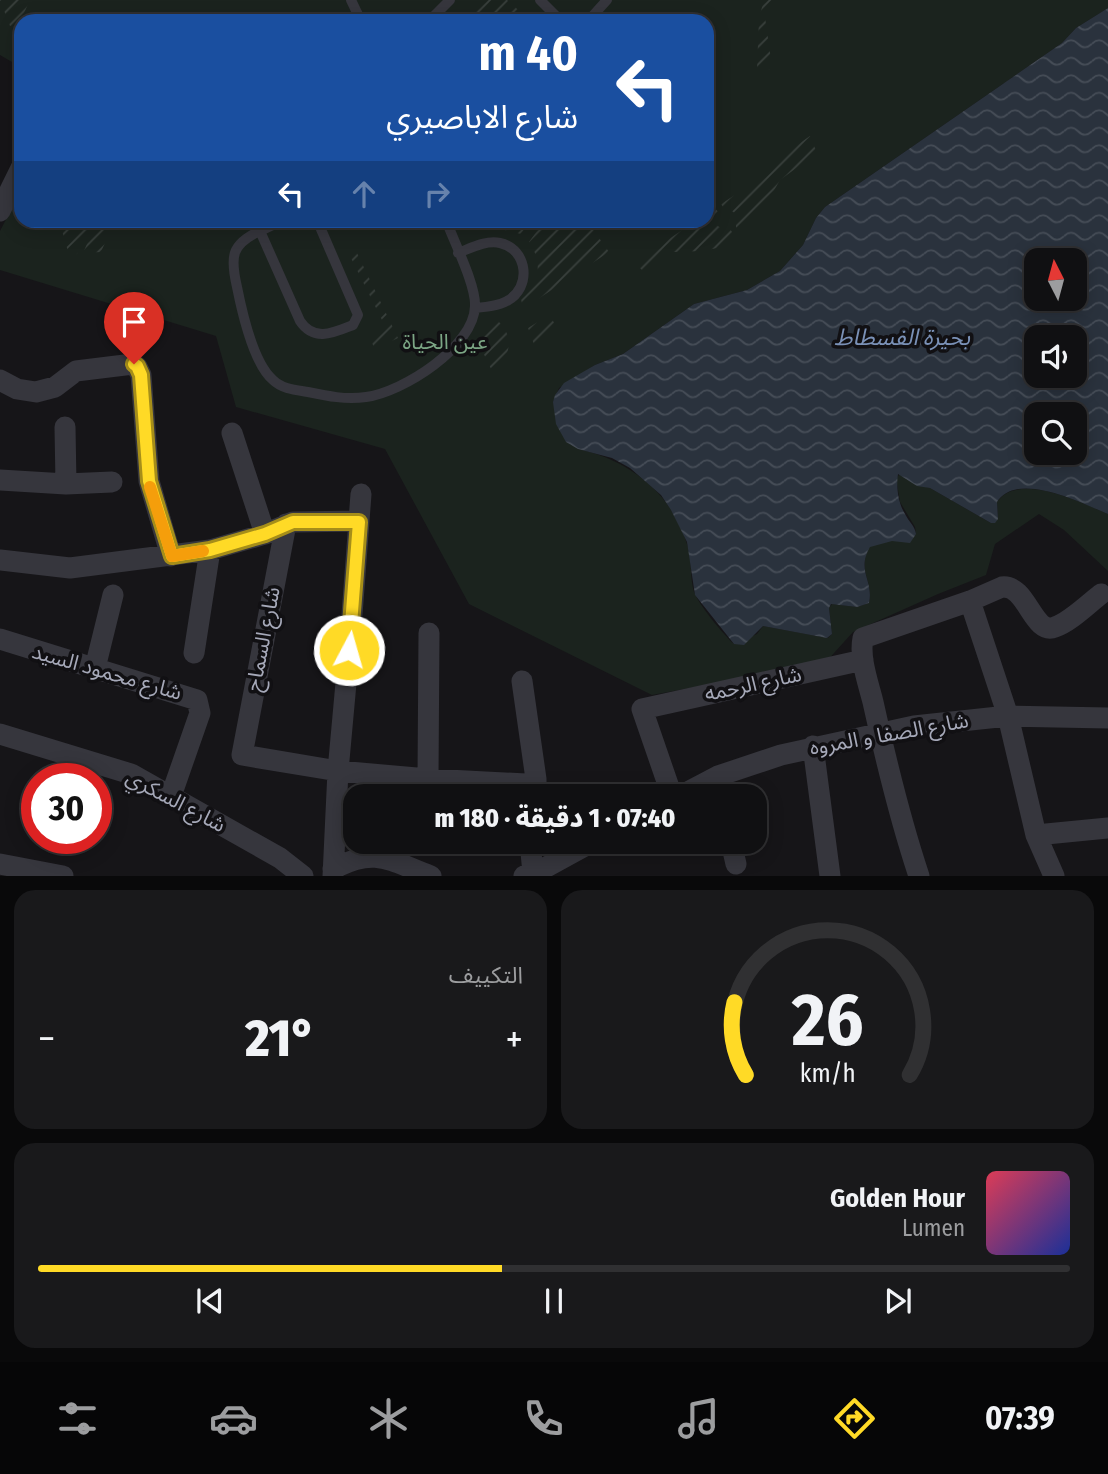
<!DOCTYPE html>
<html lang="ar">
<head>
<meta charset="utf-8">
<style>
	:root { --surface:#101012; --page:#19191b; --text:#f1f3f6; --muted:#9c9d9f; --line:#303032; --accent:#ffda26 }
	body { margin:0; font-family:"Fira Sans Condensed","Noto Sans Arabic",sans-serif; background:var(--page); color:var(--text); direction:rtl; height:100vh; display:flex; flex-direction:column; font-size:26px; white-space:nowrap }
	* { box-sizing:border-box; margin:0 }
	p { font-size:23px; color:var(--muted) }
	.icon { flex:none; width:38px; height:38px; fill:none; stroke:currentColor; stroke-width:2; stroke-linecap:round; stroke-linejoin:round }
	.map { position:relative; height:876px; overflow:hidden; direction:ltr }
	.panel { display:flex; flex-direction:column; gap:14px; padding:14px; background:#09090a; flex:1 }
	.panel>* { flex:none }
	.banner { position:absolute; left:14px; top:14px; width:700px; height:214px; border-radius:21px; box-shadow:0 4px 18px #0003,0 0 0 2px var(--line); direction:rtl; background:#1a4fa0; color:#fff; overflow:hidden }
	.needle { width:46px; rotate:354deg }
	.buttons { position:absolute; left:1024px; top:248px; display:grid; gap:14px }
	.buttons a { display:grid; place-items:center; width:63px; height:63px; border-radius:14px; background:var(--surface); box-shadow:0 4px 18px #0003,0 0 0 2px var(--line); font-size:35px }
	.speed { position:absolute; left:21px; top:763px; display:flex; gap:14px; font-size:35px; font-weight:700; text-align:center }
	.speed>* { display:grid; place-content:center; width:91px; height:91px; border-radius:50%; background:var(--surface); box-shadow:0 4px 18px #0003,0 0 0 2px var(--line); line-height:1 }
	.speed .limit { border:10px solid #d22; background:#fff; color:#111 }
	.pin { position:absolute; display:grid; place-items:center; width:60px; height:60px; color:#fff; margin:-72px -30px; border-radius:50% 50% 50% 0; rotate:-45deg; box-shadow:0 0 7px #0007 }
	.pin .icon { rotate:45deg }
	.me { position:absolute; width:77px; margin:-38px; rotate:6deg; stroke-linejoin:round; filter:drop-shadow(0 0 5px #0008) }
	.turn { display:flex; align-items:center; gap:24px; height:147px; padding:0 21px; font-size:32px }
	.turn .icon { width:91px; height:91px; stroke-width:2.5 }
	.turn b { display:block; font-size:49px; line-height:60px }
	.lanes { display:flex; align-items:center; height:66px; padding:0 21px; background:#0003; justify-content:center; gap:35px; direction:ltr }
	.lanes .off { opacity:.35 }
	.big { font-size:52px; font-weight:800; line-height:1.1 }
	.panel .tile { flex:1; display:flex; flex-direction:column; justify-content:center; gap:10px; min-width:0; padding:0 24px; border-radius:21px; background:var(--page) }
	.panel .dial { align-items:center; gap:0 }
	.dial svg { height:182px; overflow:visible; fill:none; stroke:var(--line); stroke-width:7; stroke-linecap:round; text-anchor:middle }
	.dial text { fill:var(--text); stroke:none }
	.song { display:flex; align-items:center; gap:21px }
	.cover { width:84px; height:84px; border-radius:10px; background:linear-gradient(135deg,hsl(350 70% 55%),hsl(230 70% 35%)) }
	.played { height:7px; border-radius:4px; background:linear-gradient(90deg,var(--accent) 45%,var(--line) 45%) }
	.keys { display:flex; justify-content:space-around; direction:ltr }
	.heat { display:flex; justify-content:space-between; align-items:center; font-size:38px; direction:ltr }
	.panel .tiles { flex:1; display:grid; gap:14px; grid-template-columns:1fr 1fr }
	.tile:last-child { grid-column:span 2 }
	.trip { position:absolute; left:343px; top:784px; width:424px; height:70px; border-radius:21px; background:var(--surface); box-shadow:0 4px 18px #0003,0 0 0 2px var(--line); font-weight:800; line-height:70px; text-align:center; direction:rtl }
	.tab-bar { display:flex; height:112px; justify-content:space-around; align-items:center; background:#060607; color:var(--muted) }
	.tab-bar .icon { width:49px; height:49px }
	.tab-bar .current { color:var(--accent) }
	.tab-bar b { font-size:32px; color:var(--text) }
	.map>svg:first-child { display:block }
</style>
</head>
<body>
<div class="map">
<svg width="1108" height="876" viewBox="0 0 1108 876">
	<defs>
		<pattern id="garden-furrows" width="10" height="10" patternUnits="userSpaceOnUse" patternTransform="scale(1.75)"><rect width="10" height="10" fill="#1b231e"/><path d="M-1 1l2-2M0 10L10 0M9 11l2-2" fill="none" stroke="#39403d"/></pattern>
		<pattern id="water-waves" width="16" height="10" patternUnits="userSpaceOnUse" patternTransform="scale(1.75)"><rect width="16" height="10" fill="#2a323d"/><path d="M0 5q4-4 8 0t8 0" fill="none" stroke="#464d57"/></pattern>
	</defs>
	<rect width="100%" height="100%" fill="#161518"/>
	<!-- green -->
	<path fill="#1b231e" d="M 0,0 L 1108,0 L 1108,8 L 1076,28 L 1062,43 L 825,207 L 816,218 L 803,245 L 780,271 L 747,290 L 694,304 L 623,354 L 595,365 L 559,388 L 553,402 L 578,449 C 629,460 672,493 687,544 C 692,559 690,579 694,592 C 699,605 723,634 734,644 L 757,634 L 763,626 L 828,638 L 832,634 L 829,608 L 832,604 L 857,607 L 869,603 C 874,580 856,571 870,546 L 916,534 L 915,527 L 900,502 L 896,478 L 900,474 L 915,484 L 930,488 L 991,523 L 998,519 L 997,502 C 1018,471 1082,503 1108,514 L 1108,571 L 1064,530 L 1039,514 L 995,544 L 986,575 L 938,594 L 853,632 L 825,663 L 652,695 L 469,604 L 385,449 L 236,407 L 216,336 L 0,270 L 0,231 L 21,190 L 21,220 L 707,220 L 707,21 L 21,21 L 21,114 L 12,62 L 0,55 Z"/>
	<!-- garden -->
	<path fill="url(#garden-furrows)" d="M 0,0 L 30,0 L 18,26 L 10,26 Z
		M 480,0 L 507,0 L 524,15 L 525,21 L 466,21 L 468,13 Z
		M 764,0 L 776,0 L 765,17 L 771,60 L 769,70 L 757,69 L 759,18 Z
		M 810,136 L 817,153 L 780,180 L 759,217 L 741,234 L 736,227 L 736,214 L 729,209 L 725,210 L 721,204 L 764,176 L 774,161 Z
		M 715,208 L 719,213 L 716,217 L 716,225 L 723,229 L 730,229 L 736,238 L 717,248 L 703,251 L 673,252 L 644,272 L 634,262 L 696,221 L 707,220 L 707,213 Z
		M 469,221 L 469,220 L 530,221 L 521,234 L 496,228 L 476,230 L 472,228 Z
		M 544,221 L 587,221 L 609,252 L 523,309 L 521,299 C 540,284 543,262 529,242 Z
		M 96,223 L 113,224 L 101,252 L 83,253 Z
		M 90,224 L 77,254 L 69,255 L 61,227 Z
		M 356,251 L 398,338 L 375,349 L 368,335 L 385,326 L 349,254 Z
		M 549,315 L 559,330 L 535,347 L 528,328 Z
		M 498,321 C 517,339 508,358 494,375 L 477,340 Z"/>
	<!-- water -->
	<path fill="url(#water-waves)" fill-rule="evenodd" d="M 1108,8 L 1108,514 C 1082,503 1017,470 997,502 L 998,519 L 995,523 L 991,523 L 930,488 L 917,486 L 898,474 C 896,486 898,503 905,514 C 909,522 915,526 916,534 L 910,543 L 892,541 L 870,547 C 856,571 874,580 869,603 L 857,607 L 831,604 L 829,608 L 832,634 L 827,638 L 763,626 L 744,645 L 734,644 L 695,595 L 687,542 L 671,510 L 661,495 L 630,468 L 612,458 L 578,449 L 566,442 L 556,424 L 553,402 L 555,395 L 564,383 L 595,365 L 623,354 L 694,304 L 747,290 L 780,271 L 803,245 L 816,218 L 825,207 L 1062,43 L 1076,28 ZM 1036,261 L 1074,261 L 1074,299 L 1036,299 ZM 1036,338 L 1074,338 L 1074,376 L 1036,376 ZM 1036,415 L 1074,415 L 1074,453 L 1036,453 Z"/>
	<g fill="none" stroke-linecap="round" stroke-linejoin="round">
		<!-- service -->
		<path stroke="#36363d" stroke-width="10" d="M 351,0 L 361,21
			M 540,0 L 561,21
			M 429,21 L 450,0
			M 588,21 L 607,0
			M 284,220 L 260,231 L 300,321 C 314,342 333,333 353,325 L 358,315 L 317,220
			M 260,231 C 231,244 230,257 237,287 C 242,312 254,364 273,380 C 282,389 296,390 308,392 C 327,396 346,400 366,397 C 403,392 474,347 475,306 C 476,285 454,242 446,220
			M 458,253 C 471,248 486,240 500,243 C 528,249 532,288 507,301 C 498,306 486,307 475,308"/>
		<!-- minor -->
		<path stroke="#36363d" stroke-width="21" d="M 0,211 L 21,168
			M 0,380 L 17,389 L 36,392 L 55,387 L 76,371 L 133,364 L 137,367 L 141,375 L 149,481 L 171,556
			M 65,427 L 66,484
			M 232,433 L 265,534
			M 0,480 L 66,484 L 112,482
			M 286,524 L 242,755 L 338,771 L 428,779 L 526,784
			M 0,560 L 70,568 L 210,550 L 265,534 L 293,522 L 359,521
			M 970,601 L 1008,716 L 1036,835 L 1054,876
			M 0,639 L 197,700 L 200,713 L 171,796
			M 194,653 L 210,550
			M 95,668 L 113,595
			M 522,681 L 536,779 L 536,782 L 526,784 L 526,791
			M 0,734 L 131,774 L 280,858 L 303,876
			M 813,746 L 830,876
			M 428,779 L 429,633
			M 672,796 L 642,709 L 863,660
			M 680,796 L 718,776 L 781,755 L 914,726 L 1008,716 L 1108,718
			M 1036,835 L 1108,828
			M 530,842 L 533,873
			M 731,842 L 736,864
			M 0,864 L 63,876
			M 333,869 C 376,846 390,861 431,876
			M 333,876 L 338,771 L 351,628 L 361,494
			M 524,876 L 541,870 L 592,842
			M 919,876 C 900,819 886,761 873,702 C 868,682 859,658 863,638 L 970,601 L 1002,587 C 1027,584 1033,636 1055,627 C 1070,622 1088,604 1101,594"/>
	</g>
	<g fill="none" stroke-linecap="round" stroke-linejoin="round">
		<!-- route casing -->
		<g stroke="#a68e19" stroke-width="18">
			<path id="route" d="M 134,364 L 137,366 L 141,375 L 149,481 L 172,556 L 210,550 L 265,534 L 293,522 L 359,522 L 349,650"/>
		</g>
		<!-- route -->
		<use href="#route" stroke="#ffda26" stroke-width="12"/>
		<!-- slow -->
		<path stroke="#f59e0b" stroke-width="12" d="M 150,487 L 172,556 L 203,551"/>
	</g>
	<g text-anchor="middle" stroke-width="7" stroke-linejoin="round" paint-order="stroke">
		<!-- park labels -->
		<g font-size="21" fill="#7ca685" stroke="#111013">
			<text x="445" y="349">عين الحياة</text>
		</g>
		<!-- street labels -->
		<g font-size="21" fill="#a6a9b9" stroke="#111013">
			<text transform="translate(263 639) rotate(-79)" y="7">شارع السماح</text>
			<text transform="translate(107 672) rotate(16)" y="7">شارع محمود السيد</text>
			<text transform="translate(753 684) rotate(-12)" y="7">شارع الرحمه</text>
			<text transform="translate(889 734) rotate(-10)" y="7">شارع الصفا و المروه</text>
			<text transform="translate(176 801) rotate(28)" y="7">شارع السكري</text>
		</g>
		<!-- water labels -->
		<g font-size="23" font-style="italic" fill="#7a91b7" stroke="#111013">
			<text x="902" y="345">بحيرة الفسطاط</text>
		</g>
	</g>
</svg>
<div class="buttons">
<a><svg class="needle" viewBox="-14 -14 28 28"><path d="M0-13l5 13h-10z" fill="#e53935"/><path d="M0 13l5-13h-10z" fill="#9c9d9f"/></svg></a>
<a><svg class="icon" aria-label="sound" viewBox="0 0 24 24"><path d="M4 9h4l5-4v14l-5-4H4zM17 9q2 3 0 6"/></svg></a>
<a><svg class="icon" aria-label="search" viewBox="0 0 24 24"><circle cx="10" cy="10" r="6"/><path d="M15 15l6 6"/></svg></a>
</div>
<div class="speed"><div class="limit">30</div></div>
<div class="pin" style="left:134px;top:364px;background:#d93025"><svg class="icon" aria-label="arrive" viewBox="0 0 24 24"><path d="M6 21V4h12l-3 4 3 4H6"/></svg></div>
<svg class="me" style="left:349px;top:650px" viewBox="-20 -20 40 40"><circle r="17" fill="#ffda26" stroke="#fff" stroke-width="3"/><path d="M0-11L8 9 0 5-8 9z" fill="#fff"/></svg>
<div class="trip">07:40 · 1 دقيقة · 180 m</div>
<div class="banner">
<div class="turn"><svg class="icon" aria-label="left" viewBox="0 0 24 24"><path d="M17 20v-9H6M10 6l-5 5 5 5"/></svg><div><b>40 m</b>شارع الاباصيري</div></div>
<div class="lanes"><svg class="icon" aria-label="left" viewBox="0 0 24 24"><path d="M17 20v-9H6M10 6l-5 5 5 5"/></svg><svg class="icon off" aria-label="ahead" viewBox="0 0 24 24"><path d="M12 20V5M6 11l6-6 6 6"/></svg><svg class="icon off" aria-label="right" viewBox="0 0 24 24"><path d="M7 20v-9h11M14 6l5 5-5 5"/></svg></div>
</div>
</div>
<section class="panel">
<div class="tiles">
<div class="tile dial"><svg viewBox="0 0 100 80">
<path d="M14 69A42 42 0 1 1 86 69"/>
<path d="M14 69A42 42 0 0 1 9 37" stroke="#ffda26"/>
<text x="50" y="56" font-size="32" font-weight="700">26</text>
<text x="50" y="72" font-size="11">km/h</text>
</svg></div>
<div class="tile"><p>التكييف</p>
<div class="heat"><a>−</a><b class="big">21°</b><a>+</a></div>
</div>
<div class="tile">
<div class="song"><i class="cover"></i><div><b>Golden Hour</b><p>Lumen</p></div></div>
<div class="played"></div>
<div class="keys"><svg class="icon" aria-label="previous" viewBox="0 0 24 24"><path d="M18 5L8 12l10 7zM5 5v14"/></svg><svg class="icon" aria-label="pause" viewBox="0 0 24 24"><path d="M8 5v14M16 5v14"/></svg><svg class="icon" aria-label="next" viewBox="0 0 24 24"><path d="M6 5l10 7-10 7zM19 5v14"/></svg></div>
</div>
</div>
</section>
<nav class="tab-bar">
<b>07:39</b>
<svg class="icon current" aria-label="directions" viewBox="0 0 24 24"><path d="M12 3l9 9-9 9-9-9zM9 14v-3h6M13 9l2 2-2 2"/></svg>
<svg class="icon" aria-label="music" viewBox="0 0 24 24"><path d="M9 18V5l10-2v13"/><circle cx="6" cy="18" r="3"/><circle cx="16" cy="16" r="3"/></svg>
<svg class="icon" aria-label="phone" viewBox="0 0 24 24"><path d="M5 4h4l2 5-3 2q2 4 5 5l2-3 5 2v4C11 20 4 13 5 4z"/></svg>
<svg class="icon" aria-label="climate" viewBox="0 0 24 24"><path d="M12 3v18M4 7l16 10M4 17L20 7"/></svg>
<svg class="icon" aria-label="car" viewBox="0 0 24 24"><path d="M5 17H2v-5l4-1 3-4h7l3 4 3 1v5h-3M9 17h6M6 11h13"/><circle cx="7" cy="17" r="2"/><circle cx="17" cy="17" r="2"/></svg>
<svg class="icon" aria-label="filters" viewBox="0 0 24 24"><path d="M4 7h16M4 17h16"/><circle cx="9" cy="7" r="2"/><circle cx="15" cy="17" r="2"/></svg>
</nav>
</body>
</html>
